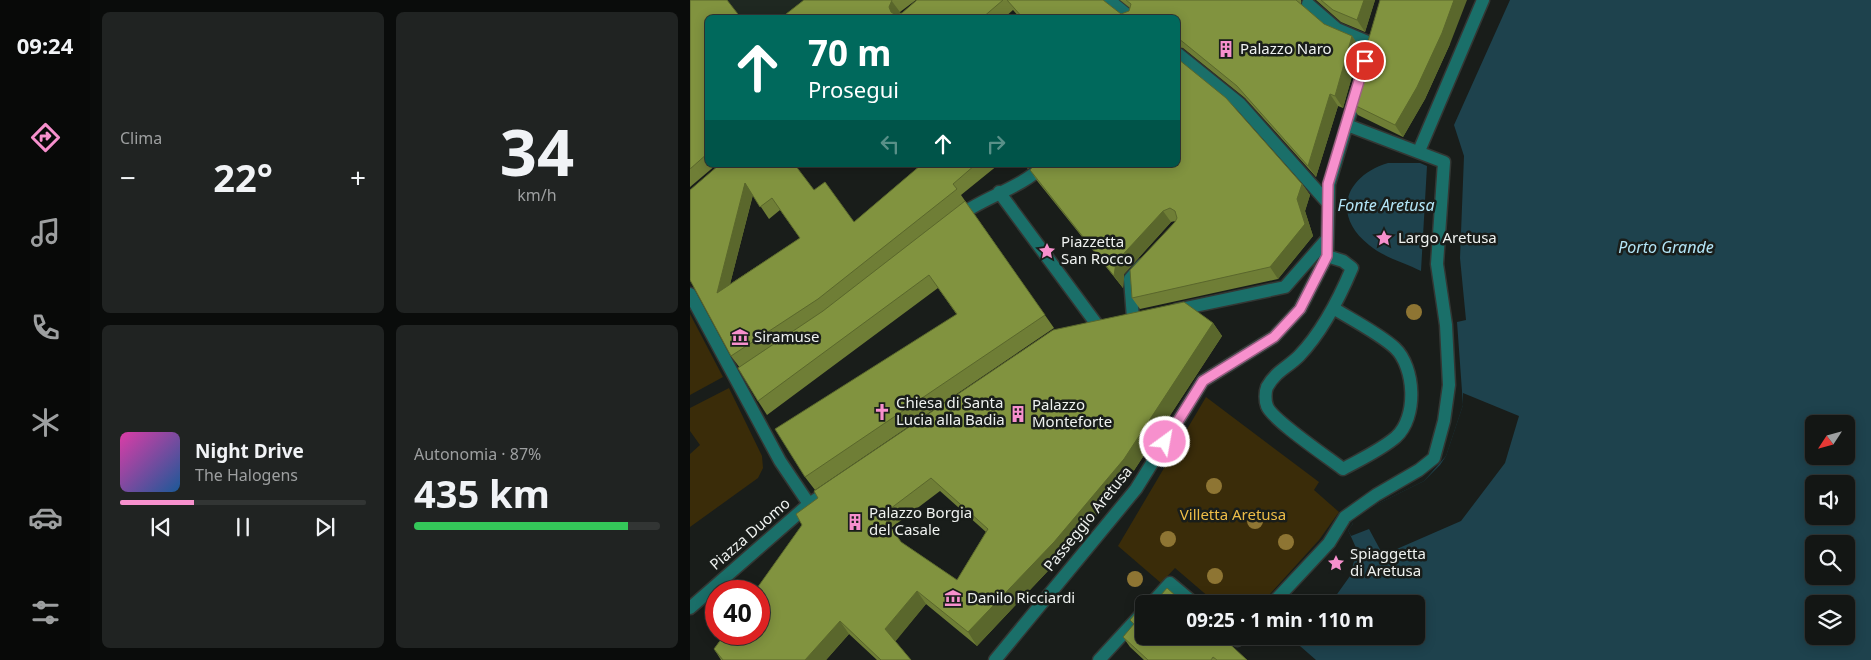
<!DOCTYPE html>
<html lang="it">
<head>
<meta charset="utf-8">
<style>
	:root { --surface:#131614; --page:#202322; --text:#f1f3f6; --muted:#9d9fa0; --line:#323534; --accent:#f790cd }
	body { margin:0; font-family:"Noto Sans",sans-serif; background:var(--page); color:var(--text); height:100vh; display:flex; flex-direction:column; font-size:19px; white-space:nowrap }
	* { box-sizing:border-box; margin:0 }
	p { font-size:16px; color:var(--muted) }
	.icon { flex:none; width:28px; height:28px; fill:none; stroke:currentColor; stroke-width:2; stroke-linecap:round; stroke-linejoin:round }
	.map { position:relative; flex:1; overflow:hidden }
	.panel { display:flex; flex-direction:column; gap:12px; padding:12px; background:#0a0c0b; width:600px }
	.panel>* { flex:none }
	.top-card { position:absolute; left:15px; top:15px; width:475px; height:152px; border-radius:8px; box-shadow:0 2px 12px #0003,0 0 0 1px var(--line); background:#00695c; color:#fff; overflow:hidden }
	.needle { width:32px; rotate:234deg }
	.tools { position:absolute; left:1115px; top:415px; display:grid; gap:10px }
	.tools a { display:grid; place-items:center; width:50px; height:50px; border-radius:8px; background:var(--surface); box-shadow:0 2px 12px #0003,0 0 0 1px var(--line); font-size:25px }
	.speed { position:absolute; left:15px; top:580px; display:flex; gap:10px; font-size:25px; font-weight:700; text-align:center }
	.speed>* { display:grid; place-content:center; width:65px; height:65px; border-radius:50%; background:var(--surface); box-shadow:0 2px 12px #0003,0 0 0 1px var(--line); line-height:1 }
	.speed .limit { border:8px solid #d22; background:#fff; color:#111 }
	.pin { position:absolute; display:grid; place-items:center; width:42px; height:42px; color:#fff; margin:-21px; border:2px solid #fff; border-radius:50%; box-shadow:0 1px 5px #0007 }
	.me { position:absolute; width:55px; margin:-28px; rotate:32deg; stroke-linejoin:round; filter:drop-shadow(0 0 4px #0008) }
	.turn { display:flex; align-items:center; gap:18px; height:105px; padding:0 20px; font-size:22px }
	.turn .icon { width:65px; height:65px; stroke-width:2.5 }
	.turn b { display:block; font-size:35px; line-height:42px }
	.lanes { display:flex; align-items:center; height:48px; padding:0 20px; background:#0003; justify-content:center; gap:25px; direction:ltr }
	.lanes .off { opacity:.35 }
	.big { font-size:38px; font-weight:700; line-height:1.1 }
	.panel .widget { flex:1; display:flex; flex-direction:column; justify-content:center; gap:8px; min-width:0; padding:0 18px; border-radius:8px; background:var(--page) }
	.panel .dial { align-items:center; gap:0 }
	.dial b { font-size:65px; line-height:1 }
	.song { display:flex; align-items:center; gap:15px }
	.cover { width:60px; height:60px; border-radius:8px; background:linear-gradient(135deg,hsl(320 70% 55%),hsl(210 70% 35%)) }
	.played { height:5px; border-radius:2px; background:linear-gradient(90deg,var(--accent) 30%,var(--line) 30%) }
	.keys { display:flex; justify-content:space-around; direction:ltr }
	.heat { display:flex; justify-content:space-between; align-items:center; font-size:28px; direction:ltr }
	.charge { height:8px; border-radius:4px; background:linear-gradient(90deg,#34c759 87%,var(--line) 0) }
	.panel .tiles { flex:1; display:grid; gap:12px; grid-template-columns:repeat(2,1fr) }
	.trip { position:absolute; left:445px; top:595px; width:290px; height:50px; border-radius:8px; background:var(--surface); box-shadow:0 2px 12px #0003,0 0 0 1px var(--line); font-weight:700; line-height:50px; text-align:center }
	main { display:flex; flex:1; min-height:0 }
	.tabs { display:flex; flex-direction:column; width:90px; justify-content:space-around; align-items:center; background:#080908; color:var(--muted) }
	.tabs .icon { width:35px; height:35px }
	.tabs .current { color:var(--accent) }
	.tabs b { font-size:22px; color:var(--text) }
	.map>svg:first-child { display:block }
</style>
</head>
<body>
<main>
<nav class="tabs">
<b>09:24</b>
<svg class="icon current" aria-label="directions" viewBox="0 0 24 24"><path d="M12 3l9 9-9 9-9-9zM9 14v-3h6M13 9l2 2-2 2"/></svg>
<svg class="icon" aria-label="music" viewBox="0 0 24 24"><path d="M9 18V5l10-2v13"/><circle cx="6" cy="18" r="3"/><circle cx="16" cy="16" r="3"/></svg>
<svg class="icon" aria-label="phone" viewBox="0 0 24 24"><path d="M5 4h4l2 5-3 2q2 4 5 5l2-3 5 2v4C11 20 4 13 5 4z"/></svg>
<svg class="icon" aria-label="climate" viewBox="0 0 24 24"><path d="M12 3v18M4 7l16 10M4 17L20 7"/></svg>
<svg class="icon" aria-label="car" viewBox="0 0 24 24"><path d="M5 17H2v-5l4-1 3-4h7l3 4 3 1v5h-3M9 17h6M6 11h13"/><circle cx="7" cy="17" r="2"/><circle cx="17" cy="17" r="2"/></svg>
<svg class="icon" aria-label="filters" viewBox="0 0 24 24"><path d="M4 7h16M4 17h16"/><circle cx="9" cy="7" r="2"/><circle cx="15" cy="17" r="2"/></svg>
</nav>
<section class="panel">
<div class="tiles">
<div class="widget"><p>Clima</p>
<div class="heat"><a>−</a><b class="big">22°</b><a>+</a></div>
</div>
<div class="widget dial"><b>34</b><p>km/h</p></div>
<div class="widget">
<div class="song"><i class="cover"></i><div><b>Night Drive</b><p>The Halogens</p></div></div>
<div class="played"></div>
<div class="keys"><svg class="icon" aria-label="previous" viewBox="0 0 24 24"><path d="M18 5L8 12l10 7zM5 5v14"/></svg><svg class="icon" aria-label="pause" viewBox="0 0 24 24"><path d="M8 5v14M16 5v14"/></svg><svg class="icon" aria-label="next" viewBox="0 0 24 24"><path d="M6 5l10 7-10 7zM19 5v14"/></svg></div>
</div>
<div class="widget"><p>Autonomia · 87%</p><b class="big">435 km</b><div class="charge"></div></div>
</div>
</section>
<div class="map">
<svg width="1181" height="660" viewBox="0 0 1181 660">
	<rect width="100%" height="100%" fill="#191d1a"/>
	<!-- built -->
	<path fill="#1f2821" d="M 0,0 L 171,0 L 183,17 L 18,18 Z"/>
	<!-- green -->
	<path fill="#3a2c09" d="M 0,314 L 33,377 L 0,395 Z
		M 39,388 L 72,456 L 73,468 L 68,478 L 0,527 L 0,454 L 10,445 L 0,431 L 0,408 Z
		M 516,397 L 629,482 L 624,490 L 649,512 L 629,540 L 571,604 L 527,604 L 485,568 L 471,583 L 428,546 Z"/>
	<!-- water -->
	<path fill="#1e424d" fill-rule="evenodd" d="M 820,0 L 1181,0 L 1181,660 L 626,660 L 610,646 L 613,636 L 726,636 L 726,604 L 640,604 L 660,576 L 667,550 L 658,530 L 663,524 L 659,518 L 734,481 L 756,456 L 773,405 L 767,322 L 776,320 L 770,258 L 774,156 L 764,125 ZM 1124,424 L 1156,424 L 1156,456 L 1124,456 ZM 1124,484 L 1156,484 L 1156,516 L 1124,516 ZM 1124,544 L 1156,544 L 1156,576 L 1124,576 ZM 1124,604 L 1156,604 L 1156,636 L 1124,636 Z
		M 698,163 L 730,163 L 737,166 L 731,271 C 715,263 693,257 679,245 C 641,215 655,176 698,163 Z"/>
	<!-- pier -->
	<path fill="#191d1a" d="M 773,393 L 829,416 L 815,463 L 771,521 L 693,555 L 679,529 L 661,536 L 658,530 L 663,524 L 659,518 L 734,481 L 750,465 L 756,456 L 773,405 Z"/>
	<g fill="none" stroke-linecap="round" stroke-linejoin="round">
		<!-- minor casing -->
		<g stroke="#333734" stroke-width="15">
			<path id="minor" d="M 419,0 L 441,18
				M 618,4 L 647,29 L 680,43
				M 488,54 L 550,104 L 637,202
				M 729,151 L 793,0
				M 309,192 L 408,326
				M 266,218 C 293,197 330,189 354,165
				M 637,256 L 653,261 L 662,268 C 649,299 633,331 609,356 C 597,368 586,371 577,387 C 575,392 575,401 577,406 C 582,420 639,458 653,469 C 671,459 691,450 706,437 C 728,417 725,367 705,348 C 690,334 661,319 643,308
				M 0,294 L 90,461 L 119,504
				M 486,310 L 595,287 L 637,239
				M 443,318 L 440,279 L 452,265
				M 461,604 L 480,583 L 505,604
				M 582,604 L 639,543 L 655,517 L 686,495 L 729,470 L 744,458 L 754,421 L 759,385 L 756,325 L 747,264 L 754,162 L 657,125
				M 0,608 L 119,504 L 139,491
				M 542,636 L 547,640 L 550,636
				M 305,660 L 446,489 L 513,381 L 584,337 L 610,309 L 637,256 L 639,184 L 667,91
				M 409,660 L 454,611"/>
		</g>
		<!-- minor -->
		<use href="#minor" stroke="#1a6f69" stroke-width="12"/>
	</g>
	<!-- trees -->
	<g fill="#8e7533">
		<circle cx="724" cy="312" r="8"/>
		<circle cx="524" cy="486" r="8"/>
		<circle cx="565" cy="521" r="8"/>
		<circle cx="478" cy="539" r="8"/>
		<circle cx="596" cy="542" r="8"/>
		<circle cx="525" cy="576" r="8"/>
		<circle cx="445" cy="579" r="8"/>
	</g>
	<!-- wall -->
	<path fill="#6f7e36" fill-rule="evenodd" d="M 0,0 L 18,18 L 18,165 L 26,165 L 0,187 Z
		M 114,0 L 226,0 L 210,12 L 209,13 L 212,13 L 227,0 L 413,0 L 431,14 L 439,11 L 440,8 L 430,0 L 611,0 L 611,4 L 634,24 L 662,36 L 670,48 L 653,108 L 648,106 L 626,177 L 555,98 L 493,48 L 488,47 L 488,18 L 330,18 L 323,10 L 314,18 L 91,18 Z
		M 626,0 L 685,0 L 675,32 L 651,22 Z
		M 760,44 L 735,99 L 713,137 L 668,115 L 660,103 Z
		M 231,165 L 308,165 L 271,195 L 364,328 L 125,490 L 115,477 L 267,315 L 248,288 L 77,415 L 68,401 L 50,368 L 41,356 L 0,190 L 124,190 L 164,222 ZM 63,195 L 79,219 L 90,210 L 110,238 L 40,284 Z
		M 334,165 L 342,165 L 338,169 Z
		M 340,170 L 612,184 L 620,195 L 615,211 L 623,236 L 588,279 L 450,309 L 442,298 L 485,221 L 481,222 L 434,274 L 433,288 L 348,182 Z
		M 523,323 L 532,336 L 443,472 L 373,555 L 287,646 L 236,604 L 205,641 L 221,660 L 187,660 L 159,634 L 136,660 L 31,660 L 24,649 L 112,525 ZM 250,491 L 296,532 L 267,580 L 211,542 L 201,528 Z
		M 464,603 L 557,660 L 454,660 L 440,647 L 433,637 L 444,625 L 440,620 Z"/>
	<!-- shaded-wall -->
	<path fill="#5a672c" d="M 201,0 L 210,12 L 207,18 L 201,12 L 199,7 Z
		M 674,0 L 685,0 L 675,32 L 667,20 Z
		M 764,0 L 777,0 L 760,44 L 735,99 L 713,137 L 705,125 Z
		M 662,36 L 670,48 L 653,108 L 645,96 Z
		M 640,94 L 648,106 L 626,177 L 618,166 Z
		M 55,183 L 63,194 L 35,304 L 27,293 Z
		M 612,184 L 620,195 L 615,211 L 623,236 L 588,279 L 580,267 Z
		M 473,211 L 481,222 L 434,274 L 433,288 L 424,276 L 426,262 Z
		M 523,323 L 532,336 L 443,472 L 373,555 L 287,646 L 278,632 Z
		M 227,591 L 236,604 L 205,642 L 195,629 Z
		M 150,621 L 159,634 L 136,660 L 115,660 Z"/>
	<!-- building -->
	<path fill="#81933f" stroke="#5a672c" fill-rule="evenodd" d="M 0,0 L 37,0 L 51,18 L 18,18 L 18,153 L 0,169 Z
		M 114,0 L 202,0 L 199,7 L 201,12 L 204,14 L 212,13 L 227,0 L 313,0 L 292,18 L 91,18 Z
		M 317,0 L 413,0 L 431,14 L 439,11 L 441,4 L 436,0 L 606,0 L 634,24 L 662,36 L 645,96 L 640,94 L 618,166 L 547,86 L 488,38 L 488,18 L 333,18 Z
		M 631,0 L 674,0 L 667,20 L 643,10 Z
		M 690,0 L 764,0 L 752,33 L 727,87 L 705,125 L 660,103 Z
		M 488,59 L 536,98 L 612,184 L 607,199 L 615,224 L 580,267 L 442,298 L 440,270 L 485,222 L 487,218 L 485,211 L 480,208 L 473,211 L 426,262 L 424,276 L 340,170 L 345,165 L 488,165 Z
		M 29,165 L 105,165 L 124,190 L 135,182 L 164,222 L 231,165 L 285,165 L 263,184 L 267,189 L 128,299 L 41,356 L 0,280 L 0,190 ZM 55,183 L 70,207 L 82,198 L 110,238 L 27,293 Z
		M 275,201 L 355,315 L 115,477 L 85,429 L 267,314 L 239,275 L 68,401 L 48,368 L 133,311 Z
		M 494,302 L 523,323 L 434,459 L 364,542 L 278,632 L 227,591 L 195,629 L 221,660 L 191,660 L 150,621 L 115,660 L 33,660 L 24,649 L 35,634 L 69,634 L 69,591 L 65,591 L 112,525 L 106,514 L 128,498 L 124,491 L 363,330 ZM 241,478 L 298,529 L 267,580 L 211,542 L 192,515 Z
		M 477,588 L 495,604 L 454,604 L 454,636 L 531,636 L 557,660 L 527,660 L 523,657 L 521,660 L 458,660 L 433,637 L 444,624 L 440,620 L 455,602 L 460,599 L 464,603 Z"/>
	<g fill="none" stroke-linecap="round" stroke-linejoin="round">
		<!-- route casing -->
		<g stroke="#a15e85" stroke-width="12">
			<path id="route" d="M 475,442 L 513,381 L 584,337 L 610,309 L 637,256 L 638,184 L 675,61"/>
		</g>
		<!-- route -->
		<use href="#route" stroke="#f790cd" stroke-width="9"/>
	</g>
	<!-- icons -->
	<defs>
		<g id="building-bare" transform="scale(1.35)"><path d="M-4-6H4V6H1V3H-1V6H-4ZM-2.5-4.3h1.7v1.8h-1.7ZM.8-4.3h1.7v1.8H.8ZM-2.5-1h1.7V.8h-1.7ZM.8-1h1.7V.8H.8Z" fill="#f790cd" stroke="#191d1a" stroke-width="2.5" paint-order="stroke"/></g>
		<g id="sight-bare" transform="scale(1.35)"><path d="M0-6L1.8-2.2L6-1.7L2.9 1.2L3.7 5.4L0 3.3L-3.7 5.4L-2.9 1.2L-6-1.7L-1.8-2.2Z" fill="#f790cd" stroke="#191d1a" stroke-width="2.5" paint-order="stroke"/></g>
		<g id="museum-bare" transform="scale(1.35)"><path d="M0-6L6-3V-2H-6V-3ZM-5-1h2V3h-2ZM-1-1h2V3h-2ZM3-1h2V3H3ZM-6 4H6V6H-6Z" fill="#f790cd" stroke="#191d1a" stroke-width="2.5" paint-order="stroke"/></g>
		<g id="church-bare" transform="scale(1.35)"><path d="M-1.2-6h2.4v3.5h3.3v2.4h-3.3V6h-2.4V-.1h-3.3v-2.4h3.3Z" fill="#f790cd" stroke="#191d1a" stroke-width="2.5" paint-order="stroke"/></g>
	</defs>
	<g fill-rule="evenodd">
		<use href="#building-bare" x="536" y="49"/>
		<use href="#sight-bare" x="694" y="238"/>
		<use href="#sight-bare" x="357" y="251"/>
		<use href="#museum-bare" x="50" y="337"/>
		<use href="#church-bare" x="192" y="412"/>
		<use href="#building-bare" x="328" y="414"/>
		<use href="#building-bare" x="165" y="522"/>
		<use href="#sight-bare" x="646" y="563"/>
		<use href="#museum-bare" x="263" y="598"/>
	</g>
	<g text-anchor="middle" stroke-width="5" stroke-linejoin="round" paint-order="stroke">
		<!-- poi labels -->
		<g font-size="15" fill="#eff2f0" stroke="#191d1a" text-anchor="start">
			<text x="550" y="54">Palazzo Naro</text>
			<text x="708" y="243">Largo Aretusa</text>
			<text x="371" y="247">Piazzetta<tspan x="371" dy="17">San Rocco</tspan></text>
			<text x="64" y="342">Siramuse</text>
			<text x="206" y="408">Chiesa di Santa<tspan x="206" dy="17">Lucia alla Badia</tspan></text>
			<text x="342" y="410">Palazzo<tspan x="342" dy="17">Monteforte</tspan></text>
			<text x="179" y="518">Palazzo Borgia<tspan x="179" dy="17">del Casale</tspan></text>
			<text x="660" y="559">Spiaggetta<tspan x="660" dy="17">di Aretusa</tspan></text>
			<text x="277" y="603">Danilo Ricciardi</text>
		</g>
		<!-- park labels -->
		<g font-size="15" fill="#eebd47" stroke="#191d1a">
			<text x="543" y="520">Villetta Aretusa</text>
		</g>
		<!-- street labels -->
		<g font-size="15" fill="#eff2f0" stroke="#191d1a">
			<text transform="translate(398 519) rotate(-51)" y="5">Passeggio Aretusa</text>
			<text transform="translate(60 534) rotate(-41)" y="5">Piazza Duomo</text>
		</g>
		<!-- water labels -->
		<g font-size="16" font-style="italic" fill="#b3e5f7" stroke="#191d1a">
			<text x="696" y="211">Fonte Aretusa</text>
			<text x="976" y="253">Porto Grande</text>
		</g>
	</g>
</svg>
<div class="tools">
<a><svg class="needle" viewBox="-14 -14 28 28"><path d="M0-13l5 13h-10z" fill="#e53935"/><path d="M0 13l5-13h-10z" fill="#9d9fa0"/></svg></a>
<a><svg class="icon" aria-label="sound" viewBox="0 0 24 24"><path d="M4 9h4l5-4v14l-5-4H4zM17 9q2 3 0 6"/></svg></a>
<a><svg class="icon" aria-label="search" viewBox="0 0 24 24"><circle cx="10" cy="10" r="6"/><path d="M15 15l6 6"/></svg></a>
<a><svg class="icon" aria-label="layers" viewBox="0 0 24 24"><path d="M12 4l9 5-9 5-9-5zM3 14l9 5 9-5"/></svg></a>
</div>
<div class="speed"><div class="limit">40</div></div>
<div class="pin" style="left:675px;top:61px;background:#d93025"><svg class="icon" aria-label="arrive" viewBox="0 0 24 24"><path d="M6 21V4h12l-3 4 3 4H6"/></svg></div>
<svg class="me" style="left:475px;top:442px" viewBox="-20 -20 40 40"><circle r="17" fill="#f790cd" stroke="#fff" stroke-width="3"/><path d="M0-11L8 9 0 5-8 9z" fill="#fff"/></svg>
<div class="trip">09:25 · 1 min · 110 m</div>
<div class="top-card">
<div class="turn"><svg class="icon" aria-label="ahead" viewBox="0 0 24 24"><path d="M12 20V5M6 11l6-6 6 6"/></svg><div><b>70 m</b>Prosegui</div></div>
<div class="lanes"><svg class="icon off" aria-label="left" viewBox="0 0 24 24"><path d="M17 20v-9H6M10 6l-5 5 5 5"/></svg><svg class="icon" aria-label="ahead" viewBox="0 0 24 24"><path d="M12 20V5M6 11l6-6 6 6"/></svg><svg class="icon off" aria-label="right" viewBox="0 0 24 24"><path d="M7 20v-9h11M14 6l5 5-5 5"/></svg></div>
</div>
</div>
</main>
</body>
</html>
